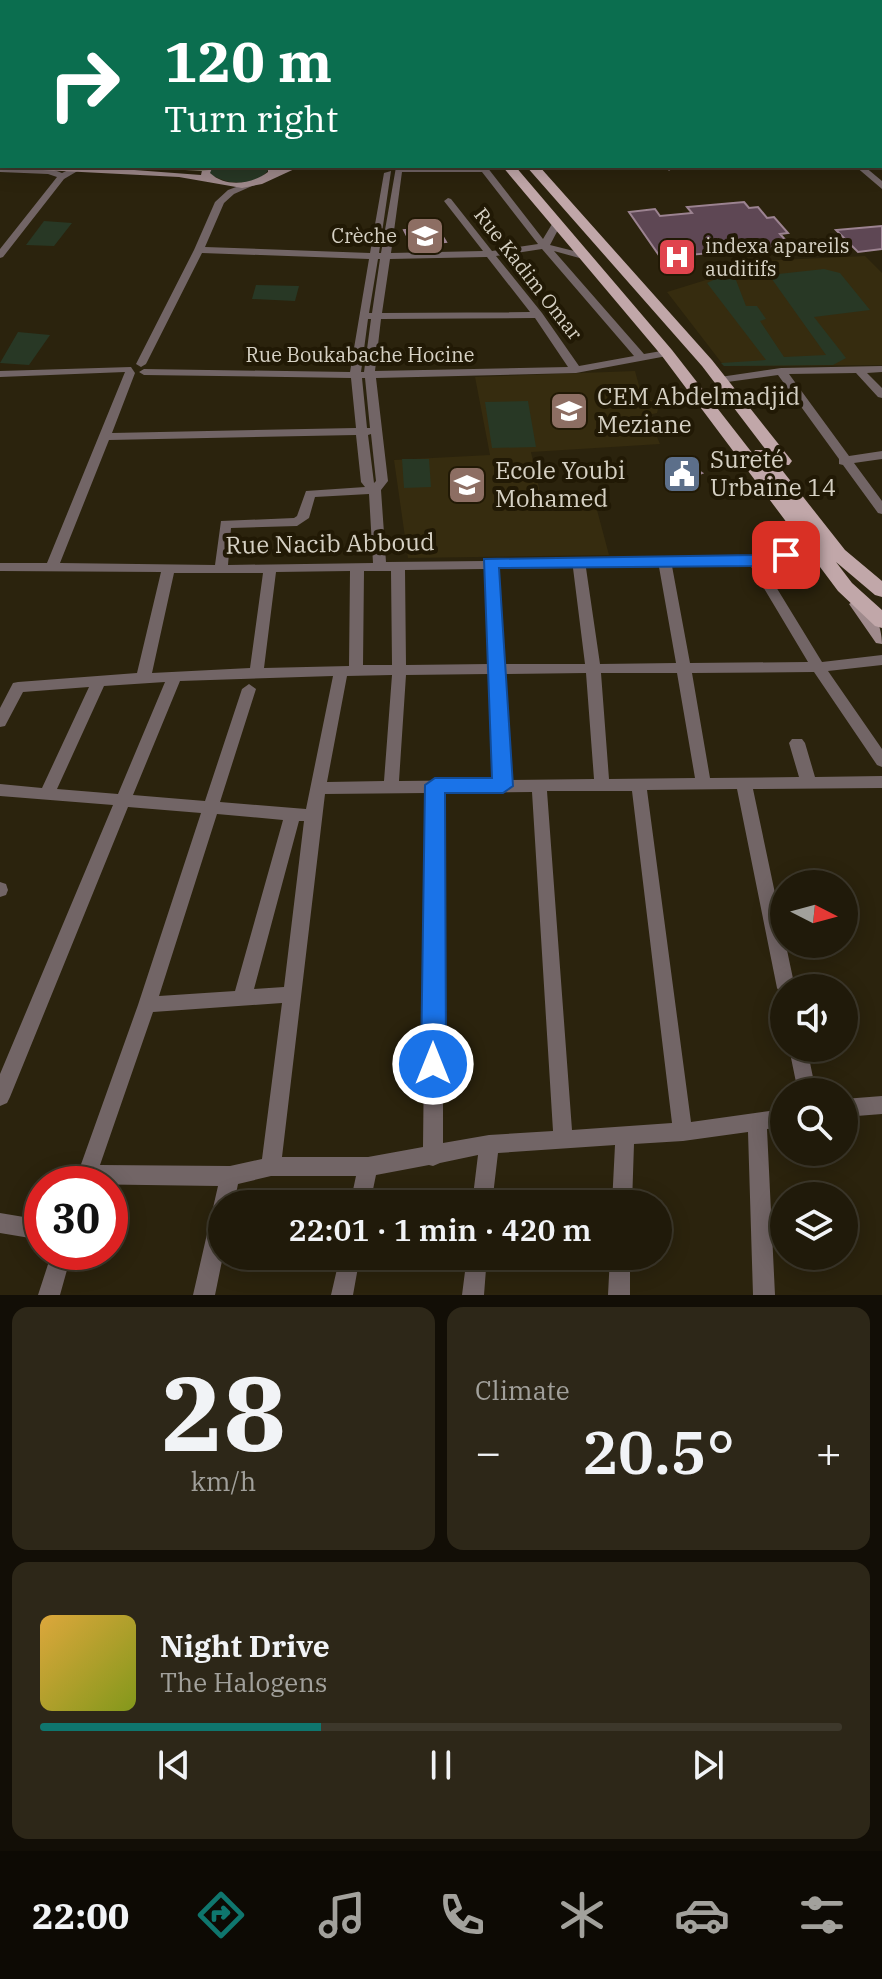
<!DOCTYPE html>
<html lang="en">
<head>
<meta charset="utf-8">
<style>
	:root { --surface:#201a0a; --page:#2d2718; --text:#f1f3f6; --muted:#a2a19c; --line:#3d382b; --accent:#0f766e }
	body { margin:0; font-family:"IBM Plex Serif",serif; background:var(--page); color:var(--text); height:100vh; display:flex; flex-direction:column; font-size:30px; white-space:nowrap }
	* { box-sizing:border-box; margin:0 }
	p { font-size:26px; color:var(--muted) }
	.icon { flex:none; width:44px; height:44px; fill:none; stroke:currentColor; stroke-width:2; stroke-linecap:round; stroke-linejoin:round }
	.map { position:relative; height:1295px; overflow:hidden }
	.panel { display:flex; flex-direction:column; gap:12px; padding:12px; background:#120e06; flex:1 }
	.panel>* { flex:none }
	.guide { position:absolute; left:0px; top:0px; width:882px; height:168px; box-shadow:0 4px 20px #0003,0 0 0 2px var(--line); background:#0b6e4f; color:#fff; overflow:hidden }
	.needle { width:52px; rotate:96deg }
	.buttons { position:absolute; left:770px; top:870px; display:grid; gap:16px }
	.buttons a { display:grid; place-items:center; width:88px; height:88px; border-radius:50%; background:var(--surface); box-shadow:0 4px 20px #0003,0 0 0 2px var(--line); font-size:40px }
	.speed { position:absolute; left:24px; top:1166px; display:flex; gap:16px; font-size:40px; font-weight:700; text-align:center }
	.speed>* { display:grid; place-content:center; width:104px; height:104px; border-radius:50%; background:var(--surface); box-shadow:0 4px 20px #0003,0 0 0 2px var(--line); line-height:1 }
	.speed .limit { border:12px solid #d22; background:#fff; color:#111 }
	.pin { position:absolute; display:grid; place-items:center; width:68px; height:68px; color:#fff; margin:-34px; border-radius:16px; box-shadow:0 4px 12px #0006 }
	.me { position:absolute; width:88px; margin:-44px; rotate:0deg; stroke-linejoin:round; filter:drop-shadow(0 0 6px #0008) }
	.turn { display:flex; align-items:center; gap:28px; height:168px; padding:0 32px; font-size:36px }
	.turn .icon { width:104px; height:104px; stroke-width:2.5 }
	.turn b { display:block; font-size:56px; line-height:68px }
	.big { font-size:60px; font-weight:600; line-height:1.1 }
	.panel .tile { flex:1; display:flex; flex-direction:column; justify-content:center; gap:12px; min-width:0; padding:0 28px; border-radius:16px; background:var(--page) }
	.panel .dial { align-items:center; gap:0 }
	.dial b { font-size:104px; line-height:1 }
	.song { display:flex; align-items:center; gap:24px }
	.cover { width:96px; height:96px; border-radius:12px; background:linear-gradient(135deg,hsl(40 70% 55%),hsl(70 70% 35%)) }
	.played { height:8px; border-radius:4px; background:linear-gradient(90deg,var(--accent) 35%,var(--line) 35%) }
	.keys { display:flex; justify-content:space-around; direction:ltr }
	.heat { display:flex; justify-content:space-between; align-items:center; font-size:44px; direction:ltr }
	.panel .tiles { flex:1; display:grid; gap:12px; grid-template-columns:1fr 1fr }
	.tile:last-child { grid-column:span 2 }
	.trip { position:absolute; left:208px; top:1190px; width:464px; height:80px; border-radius:40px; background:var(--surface); box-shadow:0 4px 20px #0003,0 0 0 2px var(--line); font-weight:600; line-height:80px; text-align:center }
	.tabs { display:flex; height:128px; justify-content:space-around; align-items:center; background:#0d0a04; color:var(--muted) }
	.tabs .icon { width:56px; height:56px }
	.tabs .on { color:var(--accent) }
	.tabs b { font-size:36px; color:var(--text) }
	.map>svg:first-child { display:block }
</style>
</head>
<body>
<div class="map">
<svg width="882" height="1295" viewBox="0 0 882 1295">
	<rect width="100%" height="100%" fill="#2b230d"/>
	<!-- built -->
	<path fill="#362c0f" d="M 865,256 L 882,273 L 882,365 L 724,366 L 667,292 L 735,271 L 735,262 Z
		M 635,371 L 643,400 L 652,400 L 658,409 L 657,413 L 648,415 L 660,444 L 531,452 L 544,511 L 597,510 L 609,555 L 408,558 L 394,460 L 490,455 L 475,377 Z"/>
	<!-- green -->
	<path fill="#283825" d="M 234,166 L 268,166 L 269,169 C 257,188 226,185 210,174 L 210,170 Z
		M 44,221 L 72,223 L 54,246 L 26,245 Z
		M 824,269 L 840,273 L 870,310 L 814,317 L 846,358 L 833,365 L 724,366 L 721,363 L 766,360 L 707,283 L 728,273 L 734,275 L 746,306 L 757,306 L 766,319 L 760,321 L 784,357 L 826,355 L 769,275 Z
		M 256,285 L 299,286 L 295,301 L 252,299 Z
		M 18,332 L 50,335 L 29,365 L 0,363 Z
		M 528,401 L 536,447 L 492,448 L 485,402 Z
		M 402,459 L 429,459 L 431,487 L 404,488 Z"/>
	<!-- building -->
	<path fill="#5e4754" stroke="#9c8391" stroke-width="2" d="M 744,202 L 749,208 L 758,207 L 767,218 L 774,217 L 788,233 L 780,234 L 790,245 L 780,246 L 784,251 L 759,254 L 755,249 L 688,255 L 692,261 L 665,264 L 629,212 L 655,209 L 660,216 L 692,213 L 687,207 Z
		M 882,226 L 882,249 L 858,252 L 836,230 Z
		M 437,227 L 446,242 L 412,246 L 404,230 Z
		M 688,464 L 702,473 L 692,477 L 694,482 L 672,483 L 667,465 Z"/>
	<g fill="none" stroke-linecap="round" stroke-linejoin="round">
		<!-- street -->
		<path fill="#726566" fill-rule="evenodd" d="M 469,0 L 495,0 L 469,2 Z
			M 528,0 L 534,0 L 535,2 L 529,2 Z
			M 581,0 L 587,0 L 587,2 L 581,2 Z
			M 672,0 L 680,0 L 681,2 L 673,2 Z
			M 714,0 L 721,0 L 722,2 L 715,2 Z
			M 0,53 L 2,53 L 2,59 L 0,59 Z
			M 880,69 L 882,69 L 882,75 L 880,75 Z
			M 880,137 L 882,137 L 882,143 L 880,143 Z
			M 0,166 L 49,168 L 62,173 L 77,166 L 81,169 L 64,179 L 3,257 L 0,258 L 0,249 L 57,177 L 48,174 L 0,172 Z
			M 664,166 L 672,166 L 673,168 L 669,171 Z
			M 855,166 L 864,166 L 882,181 L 882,189 Z
			M 396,167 L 487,167 L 543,239 L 552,224 L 558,224 L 560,226 L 550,245 L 586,254 L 586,258 L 583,259 L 554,251 L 644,354 L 667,350 L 672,353 L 667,356 L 576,373 L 376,378 L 388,481 L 381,490 L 386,562 L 485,561 L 490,559 L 495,561 L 754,557 L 817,546 L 823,550 L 822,553 L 762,564 L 822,662 L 882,655 L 882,665 L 828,671 L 882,749 L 882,767 L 877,765 L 814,672 L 692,673 L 710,778 L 799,777 L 789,743 L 792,739 L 802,739 L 805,743 L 815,777 L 882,776 L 882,788 L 753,789 L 795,988 L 784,988 L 784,995 L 780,993 L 777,988 L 737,789 L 647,790 L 691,1122 L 784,1109 L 784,1127 L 767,1129 L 775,1295 L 753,1295 L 748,1132 L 683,1141 L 634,1144 L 632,1204 L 612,1204 L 615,1145 L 498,1153 L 492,1204 L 472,1204 L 478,1155 L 440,1163 L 433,1166 L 429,1165 L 376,1175 L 370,1204 L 350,1204 L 356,1176 L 271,1176 L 238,1184 L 234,1204 L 222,1204 L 223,1256 L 215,1295 L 193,1295 L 218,1186 L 74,1184 L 138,1005 L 201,813 L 128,807 L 10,1097 L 7,1103 L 0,1106 L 0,1074 L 113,805 L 0,796 L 0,784 L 42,788 L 89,687 L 23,692 L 5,726 L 0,727 L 0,708 L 13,683 L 18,682 L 137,673 L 161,572 L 0,571 L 0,563 L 47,563 L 125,372 L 0,377 L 0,371 L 131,367 L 135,373 L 112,433 L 356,428 L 351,378 L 144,375 L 139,372 L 144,369 L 350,372 L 369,259 L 202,253 L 146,364 L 141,367 L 136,364 L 194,250 L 215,202 L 228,190 L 255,180 L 259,183 L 234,194 L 224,203 L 205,247 L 370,253 L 384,173 L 391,171 L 379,253 L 381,253 ZM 402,172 L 482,172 L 538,244 L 492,251 L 451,199 L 448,198 L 444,201 L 483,251 L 391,253 ZM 542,249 L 634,356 L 579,366 L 542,313 L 496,256 ZM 487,257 L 530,312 L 382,313 L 390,259 ZM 378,259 L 380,259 L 372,313 L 369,313 ZM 535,318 L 568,367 L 375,371 L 381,319 ZM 368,319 L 371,319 L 364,372 L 361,372 ZM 362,378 L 365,378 L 370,428 L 367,428 ZM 371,434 L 376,481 L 374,483 L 368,435 ZM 356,435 L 361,482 L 365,487 L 306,491 L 297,516 L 294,518 L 221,521 L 215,565 L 60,563 L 109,440 ZM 369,494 L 373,563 L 228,565 L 231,528 L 297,526 L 309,518 L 315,497 ZM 750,565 L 808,662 L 690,663 L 672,566 ZM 659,567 L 676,663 L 600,664 L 586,568 ZM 573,568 L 585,664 L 503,664 L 497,569 ZM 484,569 L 489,664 L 406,665 L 405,570 ZM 350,571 L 349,666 L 264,668 L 276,572 ZM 364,571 L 391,571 L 392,665 L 363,665 ZM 174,573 L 263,573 L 250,668 L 152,673 ZM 586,673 L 594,779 L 510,780 L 504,674 ZM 601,673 L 677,673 L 695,778 L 609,779 ZM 489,674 L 495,780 L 399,781 L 406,675 ZM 392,675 L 384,781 L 327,782 L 347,676 ZM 333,676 L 306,809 L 220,802 L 256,689 L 249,684 L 242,689 L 205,801 L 133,795 L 180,681 ZM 165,682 L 118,794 L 57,789 L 104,686 ZM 547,791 L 632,791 L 672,1123 L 572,1130 ZM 532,792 L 553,1131 L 489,1135 L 443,1143 L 443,793 ZM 427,793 L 423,1147 L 368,1157 L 282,1157 L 325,794 ZM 217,814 L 283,820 L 235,991 L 159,996 ZM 299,821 L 304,821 L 284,987 L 254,989 ZM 282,1003 L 262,1159 L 230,1166 L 100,1165 L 153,1012 Z
			M 882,366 L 882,372 L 867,373 L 882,388 L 882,398 L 878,397 L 856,373 L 789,374 L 849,456 L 882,451 L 882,459 L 854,463 L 882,501 L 882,514 L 878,513 L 843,465 L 839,464 L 839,459 L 778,375 L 720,383 L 714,380 L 720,377 L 781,368 Z
			M 0,882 L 6,884 L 8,890 L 6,895 L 0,897 Z
			M 789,1048 L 807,1048 L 816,1092 L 798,1092 Z
			M 882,1096 L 882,1114 L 844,1117 L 844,1099 Z
			M 0,1213 L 42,1220 L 42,1240 L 0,1233 Z
			M 52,1252 L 72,1252 L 60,1295 L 38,1295 Z
			M 340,1256 L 360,1256 L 353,1295 L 331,1295 Z
			M 467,1256 L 487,1256 L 484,1295 L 462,1295 Z
			M 610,1256 L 630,1256 L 630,1295 L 608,1295 Z"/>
		<!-- secondary -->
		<path fill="#9f8a8c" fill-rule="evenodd" d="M 799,0 L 807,0 L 809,2 L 801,2 Z
			M 880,75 L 882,76 L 882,82 L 880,81 Z
			M 0,148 L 2,148 L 2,154 L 0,154 Z
			M 0,162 L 2,166 L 5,167 L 0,168 Z
			M 18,166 L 81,166 L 201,175 L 203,166 L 213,166 L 210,173 C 226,188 252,184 268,172 L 268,166 L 278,166 L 278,169 L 301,166 L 262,184 L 242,188 L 179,177 L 23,169 Z
			M 857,599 C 874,606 882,627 882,644 L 876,643 L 849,604 Z"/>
		<!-- primary -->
		<path fill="#c1a7a9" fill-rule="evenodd" d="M 391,0 L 401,0 L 403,2 L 393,2 Z
			M 411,0 L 421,0 L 422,2 L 412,2 Z
			M 502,166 L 515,166 L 672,350 L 753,454 L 755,450 L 766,450 L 702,366 L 526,166 L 539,166 L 712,360 L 792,461 L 789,465 L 778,465 L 845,550 L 882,581 L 882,597 L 875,595 L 836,562 L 852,583 L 882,610 L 882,628 L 875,626 L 838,591 L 662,356 Z"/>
		<!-- tram -->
		<path stroke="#807968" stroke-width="2" d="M 134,166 L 202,170 L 231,166"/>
	</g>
	<!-- route -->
	<path fill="#1a73e8" stroke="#114b97" stroke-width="2" d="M 786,550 L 794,555 L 792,559 L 754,566 L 499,568 L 513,786 L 503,793 L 445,793 L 446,1064 L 442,1072 L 433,1075 L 425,1072 L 421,1064 L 425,785 L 435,778 L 492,778 L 484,559 L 754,555 Z"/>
	<!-- icons -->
	<defs>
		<g id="school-square" transform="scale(2)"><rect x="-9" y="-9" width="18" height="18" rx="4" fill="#8d6e63" stroke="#211905"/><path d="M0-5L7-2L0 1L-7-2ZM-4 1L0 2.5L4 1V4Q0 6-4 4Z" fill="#fff"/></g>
		<g id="hospital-square" transform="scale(2)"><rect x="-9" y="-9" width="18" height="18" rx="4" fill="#e0444e" stroke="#211905"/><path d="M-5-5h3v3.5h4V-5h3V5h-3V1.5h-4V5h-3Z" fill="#fff"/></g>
		<g id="civic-square" transform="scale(2)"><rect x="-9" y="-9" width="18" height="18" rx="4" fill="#5c6f8a" stroke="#211905"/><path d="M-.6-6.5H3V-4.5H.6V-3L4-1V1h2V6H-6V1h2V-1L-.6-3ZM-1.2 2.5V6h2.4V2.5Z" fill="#fff"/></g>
	</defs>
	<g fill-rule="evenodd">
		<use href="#school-square" x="425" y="236"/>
		<use href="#hospital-square" x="677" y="257"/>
		<use href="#school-square" x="569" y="411"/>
		<use href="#civic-square" x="682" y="474"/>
		<use href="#school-square" x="467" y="485"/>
	</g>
	<g text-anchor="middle" stroke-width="8" stroke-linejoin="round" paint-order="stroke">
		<!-- far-poi labels -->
		<g font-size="20" fill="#d6d1c4" stroke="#211905" text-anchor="end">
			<text x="397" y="243">Crèche</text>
			<text x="705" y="253" text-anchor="start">indexa apareils<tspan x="705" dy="23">auditifs</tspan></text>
		</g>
		<!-- far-street labels -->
		<g font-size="20" fill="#d6d1c4" stroke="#211905">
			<text transform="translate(528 274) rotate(52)" y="7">Rue Kadim Omar</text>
			<text x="360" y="362">Rue Boukabache Hocine</text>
		</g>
		<!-- poi labels -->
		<g font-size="24" fill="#d6d1c4" stroke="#211905" text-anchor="start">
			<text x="597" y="405">CEM Abdelmadjid<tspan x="597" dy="28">Meziane</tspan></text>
			<text x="710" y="468">Sureté<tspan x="710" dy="28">Urbaine 14</tspan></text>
			<text x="495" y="479">Ecole Youbi<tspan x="495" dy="28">Mohamed</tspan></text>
		</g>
		<!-- street labels -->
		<g font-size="24" fill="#d6d1c4" stroke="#211905">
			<text transform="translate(330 544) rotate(-1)" y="8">Rue Nacib Abboud</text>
		</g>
	</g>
</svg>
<div class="buttons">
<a><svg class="needle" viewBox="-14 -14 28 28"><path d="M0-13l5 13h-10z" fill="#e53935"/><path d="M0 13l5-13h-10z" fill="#a2a19c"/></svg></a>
<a><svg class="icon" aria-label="sound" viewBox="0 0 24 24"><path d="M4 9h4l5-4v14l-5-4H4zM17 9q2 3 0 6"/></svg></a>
<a><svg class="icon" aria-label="search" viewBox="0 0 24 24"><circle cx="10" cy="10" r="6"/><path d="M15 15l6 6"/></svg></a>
<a><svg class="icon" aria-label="layers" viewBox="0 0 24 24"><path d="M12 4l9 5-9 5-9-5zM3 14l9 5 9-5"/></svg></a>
</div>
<div class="speed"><div class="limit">30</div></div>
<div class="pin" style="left:786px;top:555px;background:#d93025"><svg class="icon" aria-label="arrive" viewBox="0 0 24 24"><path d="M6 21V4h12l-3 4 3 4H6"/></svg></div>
<svg class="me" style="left:433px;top:1064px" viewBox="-20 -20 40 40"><circle r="17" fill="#1a73e8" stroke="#fff" stroke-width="3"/><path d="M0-11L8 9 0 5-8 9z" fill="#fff"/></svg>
<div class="trip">22:01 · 1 min · 420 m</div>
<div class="guide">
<div class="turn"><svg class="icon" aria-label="right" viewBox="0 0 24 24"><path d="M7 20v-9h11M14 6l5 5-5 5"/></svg><div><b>120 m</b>Turn right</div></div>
</div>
</div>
<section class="panel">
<div class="tiles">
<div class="tile dial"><b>28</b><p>km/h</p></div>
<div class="tile"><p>Climate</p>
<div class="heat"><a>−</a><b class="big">20.5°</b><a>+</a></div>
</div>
<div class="tile">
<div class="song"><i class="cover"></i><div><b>Night Drive</b><p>The Halogens</p></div></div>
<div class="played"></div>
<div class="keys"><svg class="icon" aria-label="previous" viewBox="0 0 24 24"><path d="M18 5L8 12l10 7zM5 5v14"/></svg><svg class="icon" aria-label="pause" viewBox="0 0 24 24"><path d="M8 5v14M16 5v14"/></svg><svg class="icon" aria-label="next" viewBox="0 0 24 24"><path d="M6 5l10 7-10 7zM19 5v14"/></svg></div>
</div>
</div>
</section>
<nav class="tabs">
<b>22:00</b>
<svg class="icon on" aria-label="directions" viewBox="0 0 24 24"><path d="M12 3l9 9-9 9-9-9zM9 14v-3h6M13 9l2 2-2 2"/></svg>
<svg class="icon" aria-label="music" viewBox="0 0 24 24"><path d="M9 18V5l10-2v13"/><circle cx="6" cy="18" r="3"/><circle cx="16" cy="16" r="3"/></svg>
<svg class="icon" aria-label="phone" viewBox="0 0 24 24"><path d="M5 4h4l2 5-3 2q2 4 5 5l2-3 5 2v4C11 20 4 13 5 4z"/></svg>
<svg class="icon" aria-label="climate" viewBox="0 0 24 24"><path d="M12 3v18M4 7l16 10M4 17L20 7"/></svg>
<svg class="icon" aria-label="car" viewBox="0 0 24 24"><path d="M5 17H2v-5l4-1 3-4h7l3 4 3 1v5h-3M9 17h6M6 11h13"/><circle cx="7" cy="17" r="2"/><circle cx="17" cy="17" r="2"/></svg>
<svg class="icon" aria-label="filters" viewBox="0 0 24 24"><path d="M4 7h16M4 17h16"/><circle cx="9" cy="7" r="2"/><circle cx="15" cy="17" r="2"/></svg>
</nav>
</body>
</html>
